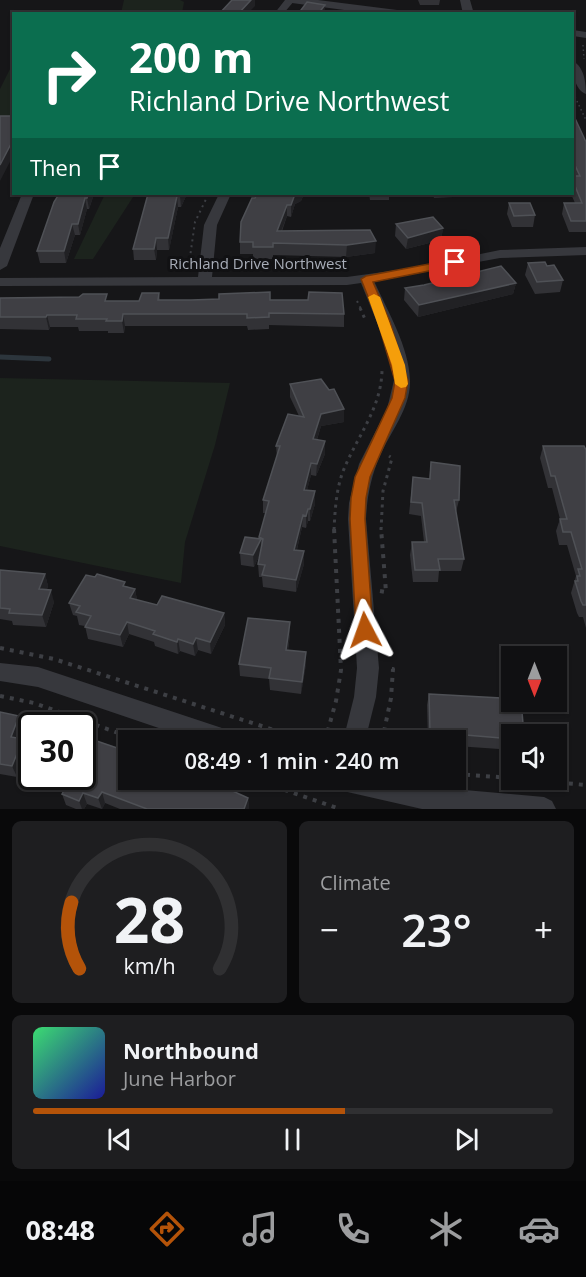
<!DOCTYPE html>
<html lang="en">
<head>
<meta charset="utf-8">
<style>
	:root { --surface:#101012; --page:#1e1e20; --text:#f1f3f6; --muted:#9c9d9f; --line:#303032; --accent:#b45309 }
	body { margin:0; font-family:"Open Sans",sans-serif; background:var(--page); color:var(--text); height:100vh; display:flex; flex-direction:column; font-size:22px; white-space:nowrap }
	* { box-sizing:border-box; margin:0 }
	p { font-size:20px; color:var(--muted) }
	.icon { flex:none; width:33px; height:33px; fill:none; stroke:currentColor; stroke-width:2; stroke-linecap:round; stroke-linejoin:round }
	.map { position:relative; height:809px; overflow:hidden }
	.drawer { display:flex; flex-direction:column; gap:12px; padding:12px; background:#09090a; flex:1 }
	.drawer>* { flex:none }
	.banner { position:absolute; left:12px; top:12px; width:562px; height:183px; border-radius:0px; box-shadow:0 2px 4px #0004,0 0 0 2px var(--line); background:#0b6e4f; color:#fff; overflow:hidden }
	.needle { width:39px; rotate:180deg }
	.tools { position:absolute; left:501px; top:646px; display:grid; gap:12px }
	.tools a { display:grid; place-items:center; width:66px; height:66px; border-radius:0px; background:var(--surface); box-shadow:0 2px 4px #0004,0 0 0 2px var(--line); font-size:30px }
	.speed { position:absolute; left:18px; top:712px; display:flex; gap:12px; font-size:30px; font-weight:700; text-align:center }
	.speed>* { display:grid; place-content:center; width:78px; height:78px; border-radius:50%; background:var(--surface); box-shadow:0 2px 4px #0004,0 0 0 2px var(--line); line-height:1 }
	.speed .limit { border:3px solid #111; border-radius:9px; background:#fff; color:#111 }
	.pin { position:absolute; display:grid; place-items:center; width:51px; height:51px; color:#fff; margin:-26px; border-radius:12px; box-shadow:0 3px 9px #0006 }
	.me { position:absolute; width:66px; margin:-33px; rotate:356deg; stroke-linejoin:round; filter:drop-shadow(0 0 4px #0008) }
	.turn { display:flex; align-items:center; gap:21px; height:126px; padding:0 18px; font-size:27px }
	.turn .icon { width:78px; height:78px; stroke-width:2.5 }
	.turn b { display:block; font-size:42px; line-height:51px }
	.then { display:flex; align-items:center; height:57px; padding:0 18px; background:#0003; gap:12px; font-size:22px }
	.big { font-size:45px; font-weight:600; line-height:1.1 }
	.drawer .widget { flex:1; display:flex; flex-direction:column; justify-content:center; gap:9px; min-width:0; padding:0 21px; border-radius:9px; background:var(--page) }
	.drawer .dial { align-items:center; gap:0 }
	.dial svg { height:156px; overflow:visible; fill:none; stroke:var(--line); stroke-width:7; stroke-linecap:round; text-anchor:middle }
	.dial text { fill:var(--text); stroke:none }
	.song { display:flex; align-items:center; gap:18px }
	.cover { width:72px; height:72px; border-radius:9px; background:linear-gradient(135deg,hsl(140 70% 55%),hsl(240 70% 35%)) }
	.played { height:6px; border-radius:3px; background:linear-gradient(90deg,var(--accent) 60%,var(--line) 60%) }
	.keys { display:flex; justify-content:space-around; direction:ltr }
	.heat { display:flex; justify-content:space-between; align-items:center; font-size:33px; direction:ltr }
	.drawer .tiles { flex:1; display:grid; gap:12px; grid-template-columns:1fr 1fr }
	.widget:last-child { grid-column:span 2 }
	.trip { position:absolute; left:118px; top:730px; width:348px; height:60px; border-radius:0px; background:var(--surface); box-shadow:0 2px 4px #0004,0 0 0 2px var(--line); font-weight:600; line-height:60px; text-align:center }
	.menu { display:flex; height:96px; justify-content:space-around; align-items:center; background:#060607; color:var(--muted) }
	.menu .icon { width:42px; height:42px }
	.menu .selected { color:var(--accent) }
	.menu b { font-size:27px; color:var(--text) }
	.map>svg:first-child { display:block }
</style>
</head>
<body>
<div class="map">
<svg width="586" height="809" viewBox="0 0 586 809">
	<rect width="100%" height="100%" fill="#161618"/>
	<!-- green -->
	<path fill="#1c231d" d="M 124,0 L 180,0 L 184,2 L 182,13 L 121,13 Z
		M 13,63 L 13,117 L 0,118 L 0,89 Z
		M 105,194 L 135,194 L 93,259 L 74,259 Z
		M 0,378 L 230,383 L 215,445 L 185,542 L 181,583 L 0,546 Z"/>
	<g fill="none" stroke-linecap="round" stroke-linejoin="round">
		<!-- stream -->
		<path stroke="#2c353c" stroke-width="5" d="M 0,357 L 49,359"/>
		<!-- path-far3 -->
		<path stroke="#3d3f44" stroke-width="1.5" stroke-dasharray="1.5 3" stroke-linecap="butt" d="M 583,45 L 584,59
			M 575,97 L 586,120"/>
		<!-- path-far2 -->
		<path stroke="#3d3f44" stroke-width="2" stroke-dasharray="2 4" stroke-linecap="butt" d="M 188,271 L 195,222 L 208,195
			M 357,301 L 361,309"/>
		<!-- path-far1 -->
		<path stroke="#3d3f44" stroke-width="3" stroke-dasharray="3 4.5" stroke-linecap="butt" d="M 360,308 L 365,319
			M 334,530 C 335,511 336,492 342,474 C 355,439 381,410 382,371
			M 381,530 L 383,491 L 392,458 L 389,456"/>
		<!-- path -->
		<path stroke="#3d3f44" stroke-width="4" stroke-dasharray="4 6" stroke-linecap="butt" d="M 380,591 L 386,592 L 381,528
			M 0,648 L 54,659 L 308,741
			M 0,696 L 34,703 L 141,741
			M 325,741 L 336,701 L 341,670 L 334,528
			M 382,741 L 391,698 L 393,669 L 386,669
			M 456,774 L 512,778
			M 256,780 L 340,809
			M 529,780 L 586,785"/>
		<!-- minor -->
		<path fill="#37383d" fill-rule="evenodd" d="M 285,0 L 295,0 L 283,14 L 274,14 Z
			M 573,61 C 584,67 586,82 586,94 C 574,89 573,73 573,61 Z
			M 22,194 L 34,194 L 7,266 L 0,270 L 0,248 Z
			M 219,194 L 231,194 L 217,225 L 212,277 L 347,277 L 412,268 L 500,250 L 586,247 L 586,255 L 500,258 L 374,281 C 388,312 409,347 410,380 C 411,408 390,432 380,456 C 371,476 367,497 366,519 L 379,668 L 376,697 L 365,741 L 343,741 L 354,697 L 357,668 L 348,519 L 349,503 L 359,464 L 387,409 L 394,380 L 385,342 L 361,283 L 347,285 L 0,286 L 0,278 L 198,277 L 204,225 Z
			M 0,663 L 38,667 L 228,730 L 236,733 L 239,741 L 197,741 L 38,687 L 0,681 Z
			M 331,780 L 388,780 L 442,788 L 544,797 L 552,801 L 556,809 L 422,809 L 343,791 L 335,788 Z"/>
		<!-- tertiary -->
		<path fill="#37383d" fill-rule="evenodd" d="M 287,0 L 318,0 L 405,11 L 410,14 L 374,14 L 292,3 Z
			M 460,0 L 470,0 L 474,14 L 463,14 Z
			M 573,30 L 586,32 L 586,38 L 573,36 Z"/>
	</g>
	<!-- wall -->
	<path fill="#323236" d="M 418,0 L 440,0 L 439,5 L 420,5 Z
		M 573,114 L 586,142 L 586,232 L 569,232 L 562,214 L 564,203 L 575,203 L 571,194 L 573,194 Z
		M 59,194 L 94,194 L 89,209 L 87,209 L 80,235 L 75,235 L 66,263 L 40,263 L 37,251 Z
		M 148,194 L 187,194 L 181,207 L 178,207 L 169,250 L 157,250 L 156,260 L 134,260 L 133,249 Z
		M 257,194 L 304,194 L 301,201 L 295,204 L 291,217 L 287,216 L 282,231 L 370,230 L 375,253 L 346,257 L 273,255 L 273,259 L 253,259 L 253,254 L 240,254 L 240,242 Z
		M 369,194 L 389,194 L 389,200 L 370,200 Z
		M 433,194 L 453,194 L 453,197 L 434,198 Z
		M 509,203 L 535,215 L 533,227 L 512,227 L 507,214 Z
		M 396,224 L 443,228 L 441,240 L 406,249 L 395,236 Z
		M 528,263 L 563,280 L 560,292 L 535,294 L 525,275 Z
		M 516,283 L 513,294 L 418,317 L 404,300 L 405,288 Z
		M 159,293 L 160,300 L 270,300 L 344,314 L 344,327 L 269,325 L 269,329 L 248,330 L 247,326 L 125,326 L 124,333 L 108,333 L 108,331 L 79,331 L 78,327 L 50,327 L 49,330 L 0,329 L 0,298 L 108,301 L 139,301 Z
		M 290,384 L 329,390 L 344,409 L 344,422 L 321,426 L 317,440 L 325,441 L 325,454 L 316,476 L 311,475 L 307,490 L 315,504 L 310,521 L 308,521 L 306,528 L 302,527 L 297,550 L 304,551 L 304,564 L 296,592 L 263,587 L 262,577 L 259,577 L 258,564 L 260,554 L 254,567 L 241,565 L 240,553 L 259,539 L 266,513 L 263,513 L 263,500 L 277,457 L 276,446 L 299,416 L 290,397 Z
		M 543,446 L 586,450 L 586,628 L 583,617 L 579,617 L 577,613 L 571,593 L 576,576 L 567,545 L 559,545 L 556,531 L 560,519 L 552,488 L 548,488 L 540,458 Z
		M 431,462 L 459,500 L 456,512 L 464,559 L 461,571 L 439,571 L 438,582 L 413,582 L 410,555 L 412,542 L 424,542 L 421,516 L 409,514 L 413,477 L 429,479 Z
		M 0,570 L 45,574 L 48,586 L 47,589 L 54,602 L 46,627 L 13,625 L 12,621 L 0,619 Z
		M 126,586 L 135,589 L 137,600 L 157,605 L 224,613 L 225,625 L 211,654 L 198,650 L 195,656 L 180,651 L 178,654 L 155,646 L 154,642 L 129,634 L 123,647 L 88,639 L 85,626 L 79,625 L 77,616 L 73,615 L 69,603 Z
		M 290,622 L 290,634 L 288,651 L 306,664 L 301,694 L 270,690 L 269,679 L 240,676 L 239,664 Z
		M 429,694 L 502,711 L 512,735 L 512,750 L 456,746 L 456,741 L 428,741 L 427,705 Z
		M 0,712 L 24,728 L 19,739 L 23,739 L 27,751 L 17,777 L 0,774 Z
		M 54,777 L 82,777 L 129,780 L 248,798 L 249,809 L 120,809 L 105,803 L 102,809 L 87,804 L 84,809 L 76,809 L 66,805 L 62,794 L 68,784 Z"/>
	<!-- shaded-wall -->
	<path fill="#212124" d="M 251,0 L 255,0 L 255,6 L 247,14 L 238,14 Z
		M 325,5 L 325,14 L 318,14 Z
		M 12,142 L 14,154 L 0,181 L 0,165 Z
		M 88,194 L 94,194 L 89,209 L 87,198 Z
		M 181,194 L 187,194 L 181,207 L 180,196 Z
		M 295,194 L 304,194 L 301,201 L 295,204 L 291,217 L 291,205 Z
		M 177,196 L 178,207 L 169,250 L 168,238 Z
		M 85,198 L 87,209 L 80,235 L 78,224 Z
		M 287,205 L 287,216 L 277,242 L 277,231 Z
		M 72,224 L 75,235 L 66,263 L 64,251 Z
		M 443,228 L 441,240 L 406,249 L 408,238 Z
		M 156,238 L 157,250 L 156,260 L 154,249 Z
		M 376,241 L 375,253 L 346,257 L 347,245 Z
		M 516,283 L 513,294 L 418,317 L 419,305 Z
		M 123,314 L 125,326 L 124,333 L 122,321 Z
		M 47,315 L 50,327 L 49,330 L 46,317 Z
		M 344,409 L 344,422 L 321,426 L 313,452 L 313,439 L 321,414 Z
		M 325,441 L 325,454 L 316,476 L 317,464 Z
		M 311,463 L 311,475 L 304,502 L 304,490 Z
		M 315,491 L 315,504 L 310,521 L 310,509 Z
		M 308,509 L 308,521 L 306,528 L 306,516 Z
		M 303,515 L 302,527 L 294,562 L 294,550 Z
		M 261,539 L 261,552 L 254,567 L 253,555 Z
		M 304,551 L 304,564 L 296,592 L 296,580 Z
		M 45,574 L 48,586 L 43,601 L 39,589 Z
		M 135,589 L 137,601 L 130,598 Z
		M 51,590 L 54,602 L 46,627 L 42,615 Z
		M 224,613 L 225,625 L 211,654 L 210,642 Z
		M 127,622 L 129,634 L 123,647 L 120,635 Z
		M 290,622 L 290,634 L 286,662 L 286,650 Z
		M 196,638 L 198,650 L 195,656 L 193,644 Z
		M 178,639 L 180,651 L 178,654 L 177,642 Z
		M 306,652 L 306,664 L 301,694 L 302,682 Z
		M 19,716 L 24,728 L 15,749 L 11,737 Z
		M 23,739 L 27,751 L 17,777 L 12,766 Z
		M 102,792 L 105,803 L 102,809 L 98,798 Z
		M 83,793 L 87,804 L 84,809 L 82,809 L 79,801 Z
		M 248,798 L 249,809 L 244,809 Z"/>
	<!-- building -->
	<path fill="#3f3f44" stroke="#4f5156" stroke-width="1.5" d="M 232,0 L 251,0 L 238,14 L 219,14 Z
		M 307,2 L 325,5 L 318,14 L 298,14 Z
		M 573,114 L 586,142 L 586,221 L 571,221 L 564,203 L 582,203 L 573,181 L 573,176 L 580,176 L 573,161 Z
		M 0,116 L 14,116 L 14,142 L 12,142 L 0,165 Z
		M 59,194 L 88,194 L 87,198 L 85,198 L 78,224 L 72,224 L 64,251 L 37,251 L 54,202 Z
		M 148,194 L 181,194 L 180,196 L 177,196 L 168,238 L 156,238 L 154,249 L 133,249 Z
		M 257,194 L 295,194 L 291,205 L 287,205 L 277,231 L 370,230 L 376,241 L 347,245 L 273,243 L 273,247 L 253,247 L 253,242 L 240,242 L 241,222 L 252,198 L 255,198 Z
		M 509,203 L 530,203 L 535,215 L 514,216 Z
		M 433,217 L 443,228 L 408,238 L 396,224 Z
		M 545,262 L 547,266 L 554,265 L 563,280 L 537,282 L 528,263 Z
		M 501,266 L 516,283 L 419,305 L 405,288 L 424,285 Z
		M 270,292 L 270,300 L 308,300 L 309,292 L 342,293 L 344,314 L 269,313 L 269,317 L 247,318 L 247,314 L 123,314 L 122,321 L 106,321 L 107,319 L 76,319 L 77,315 L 47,315 L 46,317 L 0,317 L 0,298 L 79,297 L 83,294 L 107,294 L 105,301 L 139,301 L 142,293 L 159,293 L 158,300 L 191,300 L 219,299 L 219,294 Z
		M 321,379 L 329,390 L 334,389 L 344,409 L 321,414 L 313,439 L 325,441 L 317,464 L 311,463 L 304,490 L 315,491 L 310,509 L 308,509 L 306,516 L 303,515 L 294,550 L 304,551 L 296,580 L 262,575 L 265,565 L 258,564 L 263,539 L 259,537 L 269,501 L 263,500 L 280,446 L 276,446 L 288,414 L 304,417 L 290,384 Z
		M 543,446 L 584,446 L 586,450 L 586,605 L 583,605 L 581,601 L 575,581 L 578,581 L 577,576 L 580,576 L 578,569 L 582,569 L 571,532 L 563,532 L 560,519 L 567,519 L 555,476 L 551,476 Z
		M 431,462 L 460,466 L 459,500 L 454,500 L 464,559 L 438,559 L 440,570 L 415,570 L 412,542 L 427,542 L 422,503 L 411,502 L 413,477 L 430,479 Z
		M 245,537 L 261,539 L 253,555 L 240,553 Z
		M 0,570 L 45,574 L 39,589 L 51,590 L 42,615 L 9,613 L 10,609 L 0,608 Z
		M 97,574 L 125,582 L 123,586 L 135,589 L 130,598 L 157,605 L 162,596 L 224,613 L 210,642 L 196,638 L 193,644 L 178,639 L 177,642 L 153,634 L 155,631 L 127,622 L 120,635 L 85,627 L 91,616 L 76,612 L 80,606 L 69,603 L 86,575 L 95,577 Z
		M 248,618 L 290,622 L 286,650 L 306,652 L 302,682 L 269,678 L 271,668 L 239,664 Z
		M 429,694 L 501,698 L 502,711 L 522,712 L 524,735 L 512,735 L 512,739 L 430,732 Z
		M 0,712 L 19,716 L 11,737 L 23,739 L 12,766 L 0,764 Z
		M 82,736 L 129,752 L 128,757 L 129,757 L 129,780 L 195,780 L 223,790 L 224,787 L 248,798 L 244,809 L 147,809 L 102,792 L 98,798 L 83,793 L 79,801 L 62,794 L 71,777 L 82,777 Z"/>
	<!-- route -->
	<path fill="#b45309" stroke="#753606" stroke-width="1.5" d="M 455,259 L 460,262 L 459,265 L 373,282 L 390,322 L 408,381 L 405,398 L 370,477 L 366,498 L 365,519 L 373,630 L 371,635 L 365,637 L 359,635 L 356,630 L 350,519 L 351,498 L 355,477 L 392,398 L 395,381 L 378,322 L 361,279 L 366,276 Z"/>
	<!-- slow -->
	<path fill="#f59e0b" d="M 374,294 L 380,297 L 405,365 L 408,384 L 406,387 L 401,388 L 395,384 L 392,365 L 368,297 Z"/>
	<g text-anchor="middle" stroke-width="6" stroke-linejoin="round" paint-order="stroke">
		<!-- street labels -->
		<g font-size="15" fill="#a8adb8" stroke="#111113">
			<text x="258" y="269">Richland Drive Northwest</text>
		</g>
	</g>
</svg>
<div class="tools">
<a><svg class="needle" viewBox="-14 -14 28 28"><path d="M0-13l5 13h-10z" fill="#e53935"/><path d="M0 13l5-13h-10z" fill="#9c9d9f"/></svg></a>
<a><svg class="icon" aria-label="sound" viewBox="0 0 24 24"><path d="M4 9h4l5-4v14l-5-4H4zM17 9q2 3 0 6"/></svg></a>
</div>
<div class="speed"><div class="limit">30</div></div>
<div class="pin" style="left:455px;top:262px;background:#d93025"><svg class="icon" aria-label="arrive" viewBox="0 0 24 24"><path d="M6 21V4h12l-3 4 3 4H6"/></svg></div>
<svg class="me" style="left:365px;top:630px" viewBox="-20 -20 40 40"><path d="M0-17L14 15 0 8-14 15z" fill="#b45309" stroke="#fff" stroke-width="4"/></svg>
<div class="trip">08:49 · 1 min · 240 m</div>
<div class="banner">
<div class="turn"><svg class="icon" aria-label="right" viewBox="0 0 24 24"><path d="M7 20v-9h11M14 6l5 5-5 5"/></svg><div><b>200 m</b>Richland Drive Northwest</div></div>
<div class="then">Then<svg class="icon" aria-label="arrive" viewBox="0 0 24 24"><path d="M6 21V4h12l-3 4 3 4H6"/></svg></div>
</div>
</div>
<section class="drawer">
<div class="tiles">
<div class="widget dial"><svg viewBox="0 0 100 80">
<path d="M14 69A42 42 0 1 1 86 69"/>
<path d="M14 69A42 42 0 0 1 10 35" stroke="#b45309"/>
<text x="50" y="56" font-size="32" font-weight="700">28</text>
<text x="50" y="72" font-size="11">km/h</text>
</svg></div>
<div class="widget"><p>Climate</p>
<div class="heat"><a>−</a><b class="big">23°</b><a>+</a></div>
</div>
<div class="widget">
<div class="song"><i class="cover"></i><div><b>Northbound</b><p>June Harbor</p></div></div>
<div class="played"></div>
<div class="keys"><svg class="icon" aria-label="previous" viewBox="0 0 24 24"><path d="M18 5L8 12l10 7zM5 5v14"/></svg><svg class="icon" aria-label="pause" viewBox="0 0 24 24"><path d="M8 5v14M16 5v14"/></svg><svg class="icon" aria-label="next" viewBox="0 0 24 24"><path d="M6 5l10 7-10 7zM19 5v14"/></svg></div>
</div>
</div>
</section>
<nav class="menu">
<b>08:48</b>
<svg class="icon selected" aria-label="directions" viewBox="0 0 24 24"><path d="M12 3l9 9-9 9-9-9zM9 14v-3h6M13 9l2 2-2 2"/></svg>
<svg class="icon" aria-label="music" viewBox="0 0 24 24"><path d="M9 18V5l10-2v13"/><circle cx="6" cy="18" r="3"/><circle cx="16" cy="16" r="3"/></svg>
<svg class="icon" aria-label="phone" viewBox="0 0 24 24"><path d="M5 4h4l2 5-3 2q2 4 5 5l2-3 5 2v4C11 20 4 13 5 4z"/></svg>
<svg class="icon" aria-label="climate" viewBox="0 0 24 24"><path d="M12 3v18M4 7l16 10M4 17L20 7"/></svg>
<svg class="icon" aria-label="car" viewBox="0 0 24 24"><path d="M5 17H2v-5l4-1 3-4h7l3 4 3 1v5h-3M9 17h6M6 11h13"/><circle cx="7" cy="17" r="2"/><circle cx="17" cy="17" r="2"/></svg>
</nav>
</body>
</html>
